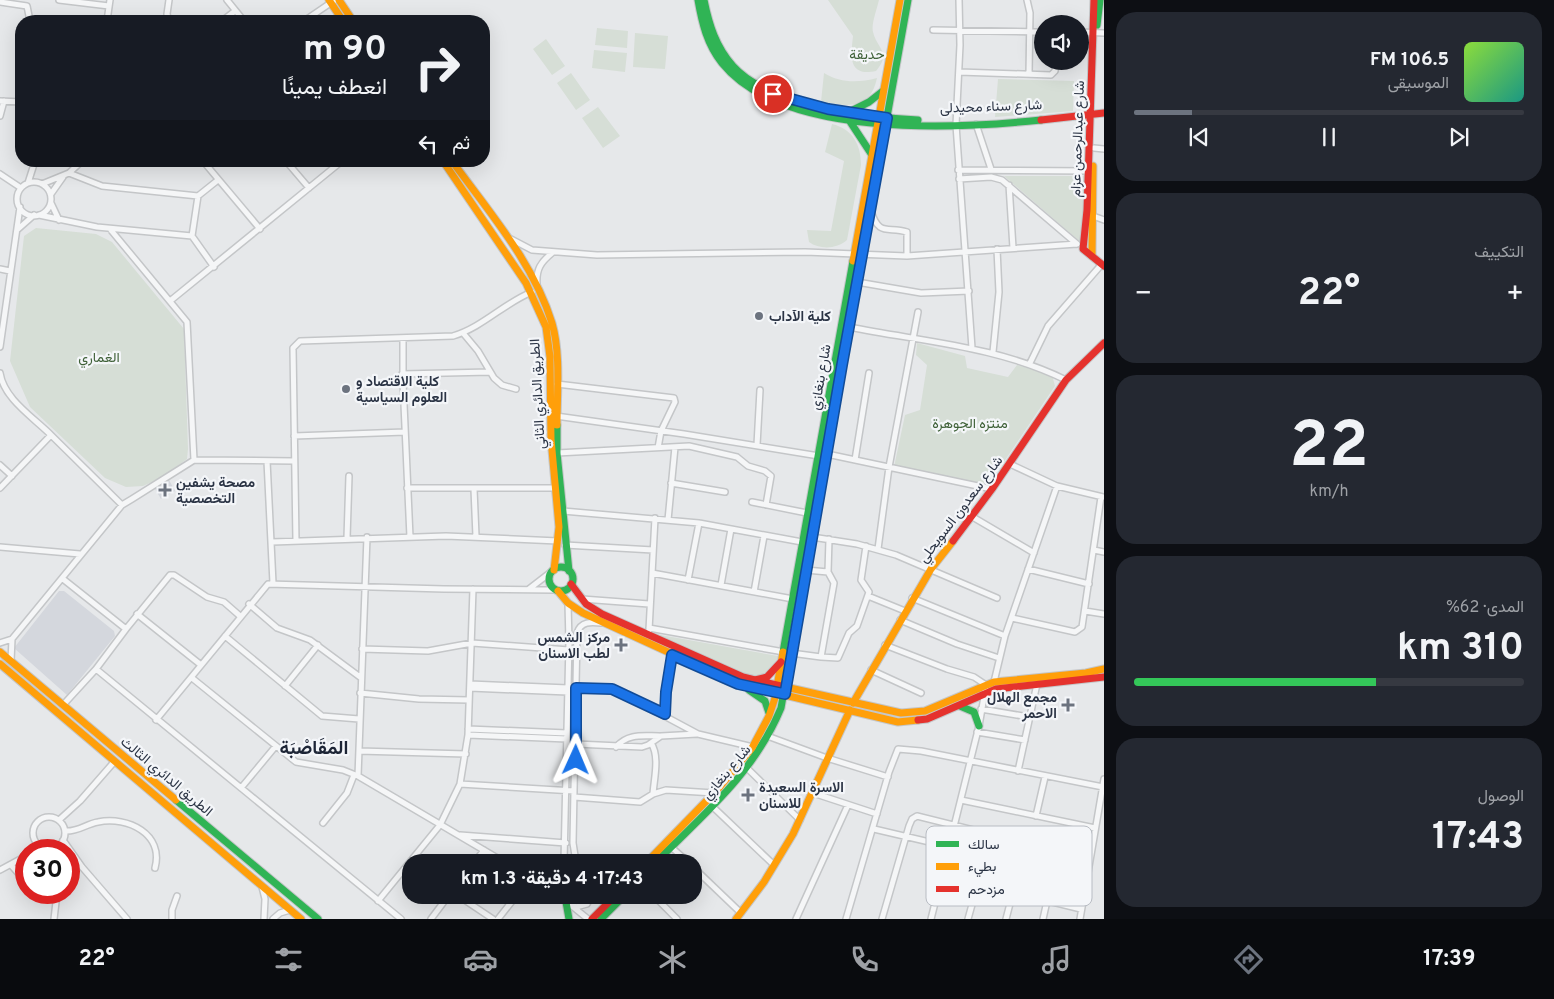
<!DOCTYPE html>
<html lang="ar">
<head>
<meta charset="utf-8">
<style>
	:root { --surface:#171b24; --page:#242831; --text:#f1f3f6; --muted:#9ea1a6; --line:#363941; --accent:#6c737f }
	body { margin:0; font-family:Overpass,Vazirmatn,sans-serif; background:var(--page); color:var(--text); direction:rtl; height:100vh; display:flex; flex-direction:column; font-size:19px; white-space:nowrap }
	* { box-sizing:border-box; margin:0 }
	p { font-size:16px; color:var(--muted) }
	.icon { flex:none; width:28px; height:28px; fill:none; stroke:currentColor; stroke-width:2; stroke-linecap:round; stroke-linejoin:round }
	.map { position:relative; flex:1; overflow:hidden; direction:ltr }
	.sheet { display:flex; flex-direction:column; gap:12px; padding:12px; background:#0d0f14; width:450px }
	.sheet>* { flex:none }
	.hud { position:absolute; left:15px; top:15px; width:475px; height:152px; border-radius:20px; box-shadow:0 5px 20px #0002; direction:rtl; background:#171b24; color:var(--text); overflow:hidden }
	.buttons { position:absolute; left:1034px; top:15px; display:grid; gap:10px }
	.buttons a { display:grid; place-items:center; width:55px; height:55px; border-radius:50%; background:var(--surface); box-shadow:0 5px 20px #0002; font-size:25px }
	.speed { position:absolute; left:15px; top:839px; display:flex; gap:10px; font-size:25px; font-weight:700; text-align:center }
	.speed>* { display:grid; place-content:center; width:65px; height:65px; border-radius:50%; background:var(--surface); box-shadow:0 5px 20px #0002; line-height:1 }
	.speed .limit { border:8px solid #d22; background:#fff; color:#111 }
	.pin { position:absolute; display:grid; place-items:center; width:42px; height:42px; color:#fff; margin:-21px; border:2px solid #fff; border-radius:50%; box-shadow:0 1px 5px #0007 }
	.me { position:absolute; width:55px; margin:-28px; rotate:1deg; stroke-linejoin:round; filter:drop-shadow(0 0 4px #0008) }
	.turn { display:flex; align-items:center; gap:18px; height:105px; padding:0 20px; font-size:22px }
	.turn .icon { width:65px; height:65px; stroke-width:2.5 }
	.turn b { display:block; font-size:35px; line-height:42px }
	.then { display:flex; align-items:center; height:48px; padding:0 20px; background:#0003; gap:10px; font-size:19px }
	.big { font-size:38px; font-weight:700; line-height:1.1 }
	.sheet .widget { flex:1; display:flex; flex-direction:column; justify-content:center; gap:8px; min-width:0; padding:0 18px; border-radius:20px; background:var(--page) }
	.sheet .dial { align-items:center; gap:0 }
	.dial b { font-size:65px; line-height:1 }
	.song { display:flex; align-items:center; gap:15px }
	.cover { width:60px; height:60px; border-radius:8px; background:linear-gradient(135deg,hsl(90 70% 55%),hsl(170 70% 35%)) }
	.played { height:5px; border-radius:2px; background:linear-gradient(90deg,var(--accent) 15%,var(--line) 15%) }
	.keys { display:flex; justify-content:space-around; direction:ltr }
	.heat { display:flex; justify-content:space-between; align-items:center; font-size:28px; direction:ltr }
	.charge { height:8px; border-radius:4px; background:linear-gradient(90deg,#34c759 62%,var(--line) 0) }
	.trip { position:absolute; left:402px; top:854px; width:300px; height:50px; border-radius:20px; background:var(--surface); box-shadow:0 5px 20px #0002; font-weight:700; line-height:50px; text-align:center; direction:rtl }
	.tabs { display:flex; height:80px; justify-content:space-around; align-items:center; background:#090b0e; color:var(--muted) }
	.tabs .icon { width:35px; height:35px }
	.tabs .active { color:var(--accent) }
	.tabs b { font-size:22px; color:var(--text) }
	main { display:flex; flex:1; min-height:0 }
	.map>svg:first-child { display:block }
</style>
</head>
<body>
<main>
<section class="sheet">
<div class="widget">
<div class="song"><i class="cover"></i><div><b>106.5 FM</b><p>الموسيقى</p></div></div>
<div class="played"></div>
<div class="keys"><svg class="icon" aria-label="previous" viewBox="0 0 24 24"><path d="M18 5L8 12l10 7zM5 5v14"/></svg><svg class="icon" aria-label="pause" viewBox="0 0 24 24"><path d="M8 5v14M16 5v14"/></svg><svg class="icon" aria-label="next" viewBox="0 0 24 24"><path d="M6 5l10 7-10 7zM19 5v14"/></svg></div>
</div>
<div class="widget"><p>التكييف</p>
<div class="heat"><a>−</a><b class="big">22°</b><a>+</a></div>
</div>
<div class="widget dial"><b>22</b><p>km/h</p></div>
<div class="widget"><p>المدى · 62%</p><b class="big">310 km</b><div class="charge"></div></div>
<div class="widget"><p>الوصول</p><b class="big">17:43</b></div>
</section>
<div class="map">
<svg width="1104" height="919" viewBox="0 0 1104 919">
	<rect width="100%" height="100%" fill="#e6e8ea"/>
	<!-- built -->
	<path fill="#d4d7dd" d="M 169,480 L 175,491 L 161,499 L 155,489 Z
		M 59,591 L 64,591 L 114,631 L 115,636 L 67,695 L 14,648 Z"/>
	<!-- green -->
	<path fill="#d6ded6" d="M 828,0 L 879,0 C 877,9 871,24 873,32 C 877,49 892,52 876,71 C 847,77 851,55 853,36 Z
		M 597,28 L 628,31 L 627,48 L 595,45 Z
		M 635,33 L 668,36 L 665,69 L 633,67 Z
		M 546,39 L 565,66 L 552,75 L 533,49 Z
		M 594,50 L 627,53 L 625,72 L 592,68 Z
		M 571,73 L 590,100 L 576,110 L 557,83 Z
		M 824,73 C 840,83 858,83 877,78 C 870,111 848,106 821,102 Z
		M 998,79 L 1074,81 L 1073,111 L 995,117 Z
		M 598,107 L 620,136 L 603,148 L 582,118 Z
		M 832,124 C 853,129 861,145 861,165 L 847,240 C 837,249 820,250 809,242 L 807,230 L 831,231 L 844,161 L 825,152 Z
		M 1004,176 L 1087,176 L 1085,246 Z
		M 36,228 L 96,234 L 112,242 L 184,329 L 188,449 L 187,459 L 161,478 L 143,486 L 126,487 L 105,478 L 30,407 L 10,361 L 24,236 Z
		M 917,343 L 965,356 L 967,368 L 1008,377 L 1017,365 L 1052,375 L 1055,386 L 989,484 L 979,485 L 967,480 L 894,467 L 905,415 L 920,410 L 927,365 L 916,355 Z
		M 655,634 L 778,656 C 775,672 763,678 748,676 Z"/>
	<g fill="none" stroke-linecap="round" stroke-linejoin="round">
		<!-- street casing -->
		<g stroke="#c4c6c8" stroke-width="8">
			<path id="street" d="M 59,0 L 109,6
				M 169,0 L 167,14 L 169,21
				M 227,0 L 244,21
				M 959,0 L 960,45 L 956,125 L 972,348
				M 1027,0 L 1030,13 L 1029,74
				M 0,2 L 27,6 L 30,21
				M 107,21 L 110,0
				M 222,21 L 235,11
				M 304,21 L 335,0
				M 933,30 L 1042,32
				M 1080,32 L 1104,33
				M 959,72 L 1051,75 L 1055,71 L 1056,61
				M 0,101 L 21,102
				M 0,116 L 4,101
				M 976,124 L 991,169
				M 1094,148 L 1104,149
				M 203,161 L 260,229
				M 286,161 L 309,188
				M 958,170 L 1089,171
				M 69,173 L 102,186 L 198,196 L 218,180
				M 0,174 L 21,188
				M 959,179 L 991,177 L 1002,180 L 1077,244
				M17 199a17 17 0 1 1 34 0a17 17 0 1 1-34 0Z
				M 28,183 L 35,161
				M 42,184 L 69,173 L 82,161
				M 1009,185 L 1013,248
				M 51,194 L 63,177
				M 51,203 L 59,220
				M 871,211 C 879,237 888,226 907,232 L 907,256
				M 39,215 L 97,227 L 192,236 L 214,267
				M 1093,216 L 1104,220
				M 110,229 L 187,322 L 194,460
				M 17,230 L 34,215
				M 192,236 L 198,196
				M 511,239 L 532,250 L 597,255 L 805,252 L 907,256 L 1077,244
				M 0,269 L 10,271
				M 857,282 L 921,293 L 969,291
				M 537,284 C 536,269 541,262 552,253
				M 170,301 L 342,161
				M 849,327 C 924,342 997,346 1066,380
				M 463,333 L 478,351 L 494,378 L 502,385 L 516,389
				M 403,338 L 403,382 L 410,537
				M 0,347 L 20,207
				M 993,352 L 999,292 L 997,249
				M 1030,363 L 1048,326 L 1102,264
				M 0,373 C 4,399 33,417 51,435 L 0,488
				M 402,374 L 490,372
				M 557,384 L 674,398 L 675,402 L 661,431 L 658,448
				M 556,416 L 684,434 L 819,456
				M 51,435 L 122,505
				M 294,436 L 405,432
				M 757,445 L 760,390
				M 557,453 L 689,446 L 737,457 L 748,466 L 765,471 L 771,476 L 766,505
				M 827,454 L 992,489
				M 855,460 L 869,373
				M 267,461 L 273,583
				M 1010,464 L 1057,486 L 1103,497
				M 0,465 L 12,476
				M 671,483 L 725,492
				M 407,488 L 555,488
				M 474,489 L 476,536
				M 752,502 L 807,513
				M 563,511 L 699,523 L 802,542
				M 971,516 L 1034,553
				M 668,520 L 675,447
				M 367,537 L 358,776 L 504,862
				M 812,537 L 857,544 L 896,555 L 997,598
				M 347,538 L 349,476
				M 296,541 L 293,348 L 300,341 L 453,336 C 483,327 504,303 532,292
				M 272,542 L 446,536 L 558,541
				M 565,545 L 653,550
				M 0,547 L 80,554
				M 878,549 L 889,467 L 918,312
				M 1094,550 L 1104,552
				M 1028,569 L 1089,584
				M 806,570 L 828,572
				M 652,573 L 793,599
				M 63,579 L 126,629
				M 688,580 L 699,523
				M 721,585 L 731,529
				M 529,589 L 551,572
				M 754,592 L 764,536
				M 868,596 L 905,611
				M 912,598 L 1005,636
				M 582,599 L 649,604
				M 249,604 L 277,628 L 310,640 L 360,677
				M 1085,611 L 1104,614
				M 137,614 L 201,665
				M 240,616 L 224,602 L 207,597 L 174,575 L 170,575 L 126,629 L 96,669 L 401,919
				M 1012,618 L 1075,632 L 1082,627 L 1101,497
				M 900,620 L 957,644 L 999,658
				M 649,628 L 784,652
				M 649,630 L 655,518
				M 225,636 L 322,716 L 359,719
				M 0,643 L 12,639 L 122,505 L 132,499 L 194,460 L 294,461
				M 885,645 L 947,669 L 974,677 L 986,685 L 979,726 L 931,919
				M 362,649 L 428,651 L 472,643 L 569,650
				M 791,653 L 821,657 L 834,583 L 828,572 L 829,539
				M 821,657 L 838,658 L 849,633 L 857,626 L 869,592 L 861,580 L 866,546
				M 11,661 L 12,639
				M 871,670 L 921,693
				M 192,678 L 296,762 L 343,770 L 358,776
				M 994,682 L 1005,636 L 1057,486
				M 470,684 L 568,688
				M 285,686 L 318,645
				M 470,688 L 568,692
				M 576,688 L 614,689 L 698,734 L 753,747
				M 360,693 L 419,699 L 469,700
				M 63,705 L 96,669
				M 981,709 L 1029,717
				M 665,714 L 666,692 L 673,655
				M 156,720 L 268,584 L 444,589 L 555,590
				M 468,729 L 567,733
				M 977,732 L 1025,740
				M 468,735 L 567,739
				M 770,737 L 827,758 L 888,777
				M 576,744 L 642,747 L 648,745 L 661,736 L 697,734
				M 616,747 C 628,733 643,736 659,736
				M 359,751 L 466,754
				M 748,769 L 800,820
				M 1018,771 L 1037,684
				M 460,784 L 574,791
				M 241,788 L 275,747
				M 813,793 L 877,814
				M 653,794 L 666,790 L 714,793
				M 574,797 L 640,802 L 653,794 C 654,779 660,756 651,743
				M 961,800 L 1095,828
				M 713,807 L 774,865
				M 1036,816 L 1045,777
				M33 833a16 16 0 1 1 32 0a16 16 0 1 1-32 0Z
				M 59,820 L 80,801 L 114,762
				M 323,823 L 347,793 L 354,775
				M 874,829 L 1087,879
				M 65,831 C 78,832 86,824 98,822 C 128,816 164,834 155,868
				M 460,835 L 566,843
				M 63,840 L 82,867 L 127,919
				M 671,847 L 688,862
				M 475,862 L 484,850
				M 564,862 L 569,642 L 568,603
				M 576,862 L 573,843 L 577,633 C 581,621 591,622 601,623
				M 12,866 L 26,882
				M 694,868 L 741,913
				M 0,870 L 26,856
				M 942,875 L 1081,909
				M 262,887 L 265,899 L 264,919
				M 45,892 L 56,902 L 54,919
				M 457,895 L 493,919
				M 563,895 L 566,902 L 576,907 L 587,904 L 592,895
				M 598,895 L 607,906
				M 653,895 L 677,919
				M 378,901 L 440,825 L 460,784 L 468,735 L 473,589
				M 572,906 L 588,919
				M 172,919 L 172,910 L 177,896
				M 273,919 L 280,913 L 290,910
				M 431,919 L 449,895
				M 498,919 L 517,895
				M 796,919 L 848,805
				M 846,919 L 889,772 L 898,749 L 921,751 L 1103,787
				M 882,919 L 909,826 L 912,819 L 917,816 L 1090,859
				M 968,919 L 978,883
				M 1006,919 L 1013,892
				M 1043,919 L 1047,901
				M 1080,919 L 1104,779"/>
		</g>
		<!-- fast casing -->
		<g stroke="#c4c6c8" stroke-width="9">
			<path id="fast" d="M 698,0 C 702,23 707,44 722,63 C 782,138 955,129 1041,120
				M 704,0 C 709,25 716,47 733,66 C 769,106 866,117 918,120
				M 1097,25 L 1100,0
				M 851,111 L 869,102 L 883,91
				M 849,120 L 872,155
				M 861,262 L 908,0
				M 557,425 L 557,453 L 569,571
				M549 579a12 12 0 1 1 24 0a12 12 0 1 1-24 0Z
				M 783,652 L 853,261
				M 749,690 L 765,701 L 769,713
				M 960,706 L 974,712 L 979,726
				M 176,800 L 318,919
				M 656,862 C 705,813 754,773 781,708 L 810,545
				M 566,902 L 569,919
				M 601,919 L 625,895"/>
		</g>
		<!-- slow casing -->
		<g stroke="#c4c6c8" stroke-width="9">
			<path id="slow" d="M 329,0 L 343,21
				M 339,0 L 353,21
				M 443,161 L 526,283 L 546,327 L 550,357 L 551,439 L 559,527 L 554,570
				M 452,161 C 489,212 533,262 552,323 C 561,354 557,393 557,425
				M 1092,256 L 1093,166
				M 853,261 L 900,0
				M 810,545 L 861,262
				M 558,591 L 568,603 L 583,613 L 738,684 L 898,722 L 918,720
				M 0,652 L 176,800
				M 0,664 L 301,919
				M 781,686 L 901,713 L 925,711 L 994,682 L 1086,673 L 1104,669
				M 853,703 L 931,569 L 953,541
				M 647,862 L 718,789 L 752,748 L 769,716 L 775,698 L 783,652
				M 736,919 L 764,882 L 793,834 L 850,710"/>
		</g>
		<!-- jam casing -->
		<g stroke="#c4c6c8" stroke-width="9">
			<path id="jam" d="M 1094,0 L 1087,210 L 1083,249 L 1104,266
				M 1041,120 L 1104,113
				M 953,541 L 992,489 L 1066,380 L 1104,343
				M 571,584 L 586,604 L 602,614 L 743,677 L 781,686
				M 755,680 L 767,677 L 781,662
				M 918,720 L 927,719 L 996,689 L 1104,677
				M 592,919 L 616,895"/>
		</g>
		<!-- street -->
		<use href="#street" stroke="#f5f6f7" stroke-width="5"/>
		<!-- fast -->
		<use href="#fast" stroke="#30b455" stroke-width="7"/>
		<!-- slow -->
		<use href="#slow" stroke="#ff9f0a" stroke-width="7"/>
		<!-- jam -->
		<use href="#jam" stroke="#e5322d" stroke-width="7"/>
	</g>
	<g fill="none" stroke-linecap="round" stroke-linejoin="round">
		<!-- route casing -->
		<g stroke="#114b97" stroke-width="12">
			<path id="route" d="M 576,760 L 576,688 L 612,689 L 665,714 L 666,692 L 672,655 L 738,684 L 785,694 L 842,365 L 887,118 L 828,109 L 773,94"/>
		</g>
		<!-- route -->
		<use href="#route" stroke="#1a73e8" stroke-width="9"/>
	</g>
	<!-- markers -->
	<g fill="#6c737f" stroke="#f4f6f9" stroke-width="2">
		<circle cx="759" cy="316" r="5"/>
		<circle cx="346" cy="389" r="5"/>
		<path d="M162.5 482.5h5v5h5v5h-5v5h-5v-5h-5v-5h5z"/>
		<path d="M618.5 637.5h5v5h5v5h-5v5h-5v-5h-5v-5h5z"/>
		<path d="M1065.5 697.5h5v5h5v5h-5v5h-5v-5h-5v-5h5z"/>
		<path d="M745.5 787.5h5v5h5v5h-5v5h-5v-5h-5v-5h5z"/>
	</g>
	<g text-anchor="middle" stroke-width="4.5" stroke-linejoin="round" paint-order="stroke">
		<!-- park labels -->
		<g font-size="14" fill="#3f6138" stroke="#f4f6f9">
			<text x="867" y="59">حديقة</text>
			<text x="99" y="362">الغماري</text>
			<text x="970" y="428">منتزه الجوهرة</text>
		</g>
		<!-- street labels -->
		<g font-size="14" fill="#2b3445" stroke="#f4f6f9">
			<text transform="translate(991 106) rotate(-2)" y="5">شارع سناء محيدلى</text>
			<text transform="translate(1077 139) rotate(-88)" y="5">شارع عبدالرحمن عزام</text>
			<text transform="translate(820 377) rotate(-80)" y="5">شارع بنغازي</text>
			<text transform="translate(537 394) rotate(-93)" y="5">الطريق الدائري الثاني</text>
			<text transform="translate(960 509) rotate(-53)" y="5">شارع سعدون السويحلي</text>
			<text transform="translate(726 772) rotate(-50)" y="5">شارع بنغازي</text>
			<text transform="translate(167 776) rotate(40)" y="5">الطريق الدائري الثالث</text>
		</g>
		<!-- poi labels -->
		<g font-size="14" font-weight="bold" fill="#2b3445" stroke="#f4f6f9" text-anchor="start">
			<text x="769" y="321">كلية الآداب</text>
			<text x="356" y="386">كلية الاقتصاد و<tspan x="356" dy="16">العلوم السياسية</tspan></text>
			<text x="176" y="487">مصحة يشفين<tspan x="176" dy="16">التخصصية</tspan></text>
			<text x="610" y="642" text-anchor="end">مركز الشمس<tspan x="610" dy="16">لطب الاسنان</tspan></text>
			<text x="1057" y="702" text-anchor="end">مجمع الهلال<tspan x="1057" dy="16">الاحمر</tspan></text>
			<text x="759" y="792">الاسرة السعيدة<tspan x="759" dy="16">للاسنان</tspan></text>
		</g>
		<!-- district labels -->
		<g font-size="19" font-weight="bold" fill="#1d2536" stroke="#f4f6f9">
			<text x="314" y="754">المَقَاصْبَة</text>
		</g>
	</g>
	<!-- legend -->
	<rect x="926" y="826" width="166" height="80" rx="8" fill="#f4f6f9" stroke="#b8bcc3" stroke-width="1"/>
	<rect x="936" y="841" width="23" height="6" fill="#30b455"/>
	<rect x="936" y="863" width="23" height="7" fill="#ff9f0a"/>
	<rect x="936" y="886" width="23" height="6" fill="#e5322d"/>
	<g font-size="14" fill="#2b3445">
		<text x="968" y="849">سالك</text>
		<text x="968" y="871">بطيء</text>
		<text x="968" y="894">مزدحم</text>
	</g>
</svg>
<div class="buttons">
<a><svg class="icon" aria-label="sound" viewBox="0 0 24 24"><path d="M4 9h4l5-4v14l-5-4H4zM17 9q2 3 0 6"/></svg></a>
</div>
<div class="speed"><div class="limit">30</div></div>
<div class="pin" style="left:773px;top:94px;background:#d93025"><svg class="icon" aria-label="arrive" viewBox="0 0 24 24"><path d="M6 21V4h12l-3 4 3 4H6"/></svg></div>
<svg class="me" style="left:576px;top:760px" viewBox="-20 -20 40 40"><path d="M0-17L14 15 0 8-14 15z" fill="#1a73e8" stroke="#fff" stroke-width="4"/></svg>
<div class="trip">17:43 · 4 دقيقة · 1.3 km</div>
<div class="hud">
<div class="turn"><svg class="icon" aria-label="right" viewBox="0 0 24 24"><path d="M7 20v-9h11M14 6l5 5-5 5"/></svg><div><b>90 m</b>انعطف يمينًا</div></div>
<div class="then">ثم<svg class="icon" aria-label="left" viewBox="0 0 24 24"><path d="M17 20v-9H6M10 6l-5 5 5 5"/></svg></div>
</div>
</div>
</main>
<nav class="tabs">
<b>17:39</b>
<svg class="icon active" aria-label="directions" viewBox="0 0 24 24"><path d="M12 3l9 9-9 9-9-9zM9 14v-3h6M13 9l2 2-2 2"/></svg>
<svg class="icon" aria-label="music" viewBox="0 0 24 24"><path d="M9 18V5l10-2v13"/><circle cx="6" cy="18" r="3"/><circle cx="16" cy="16" r="3"/></svg>
<svg class="icon" aria-label="phone" viewBox="0 0 24 24"><path d="M5 4h4l2 5-3 2q2 4 5 5l2-3 5 2v4C11 20 4 13 5 4z"/></svg>
<svg class="icon" aria-label="climate" viewBox="0 0 24 24"><path d="M12 3v18M4 7l16 10M4 17L20 7"/></svg>
<svg class="icon" aria-label="car" viewBox="0 0 24 24"><path d="M5 17H2v-5l4-1 3-4h7l3 4 3 1v5h-3M9 17h6M6 11h13"/><circle cx="7" cy="17" r="2"/><circle cx="17" cy="17" r="2"/></svg>
<svg class="icon" aria-label="filters" viewBox="0 0 24 24"><path d="M4 7h16M4 17h16"/><circle cx="9" cy="7" r="2"/><circle cx="15" cy="17" r="2"/></svg>
<b>22°</b>
</nav>
</body>
</html>
